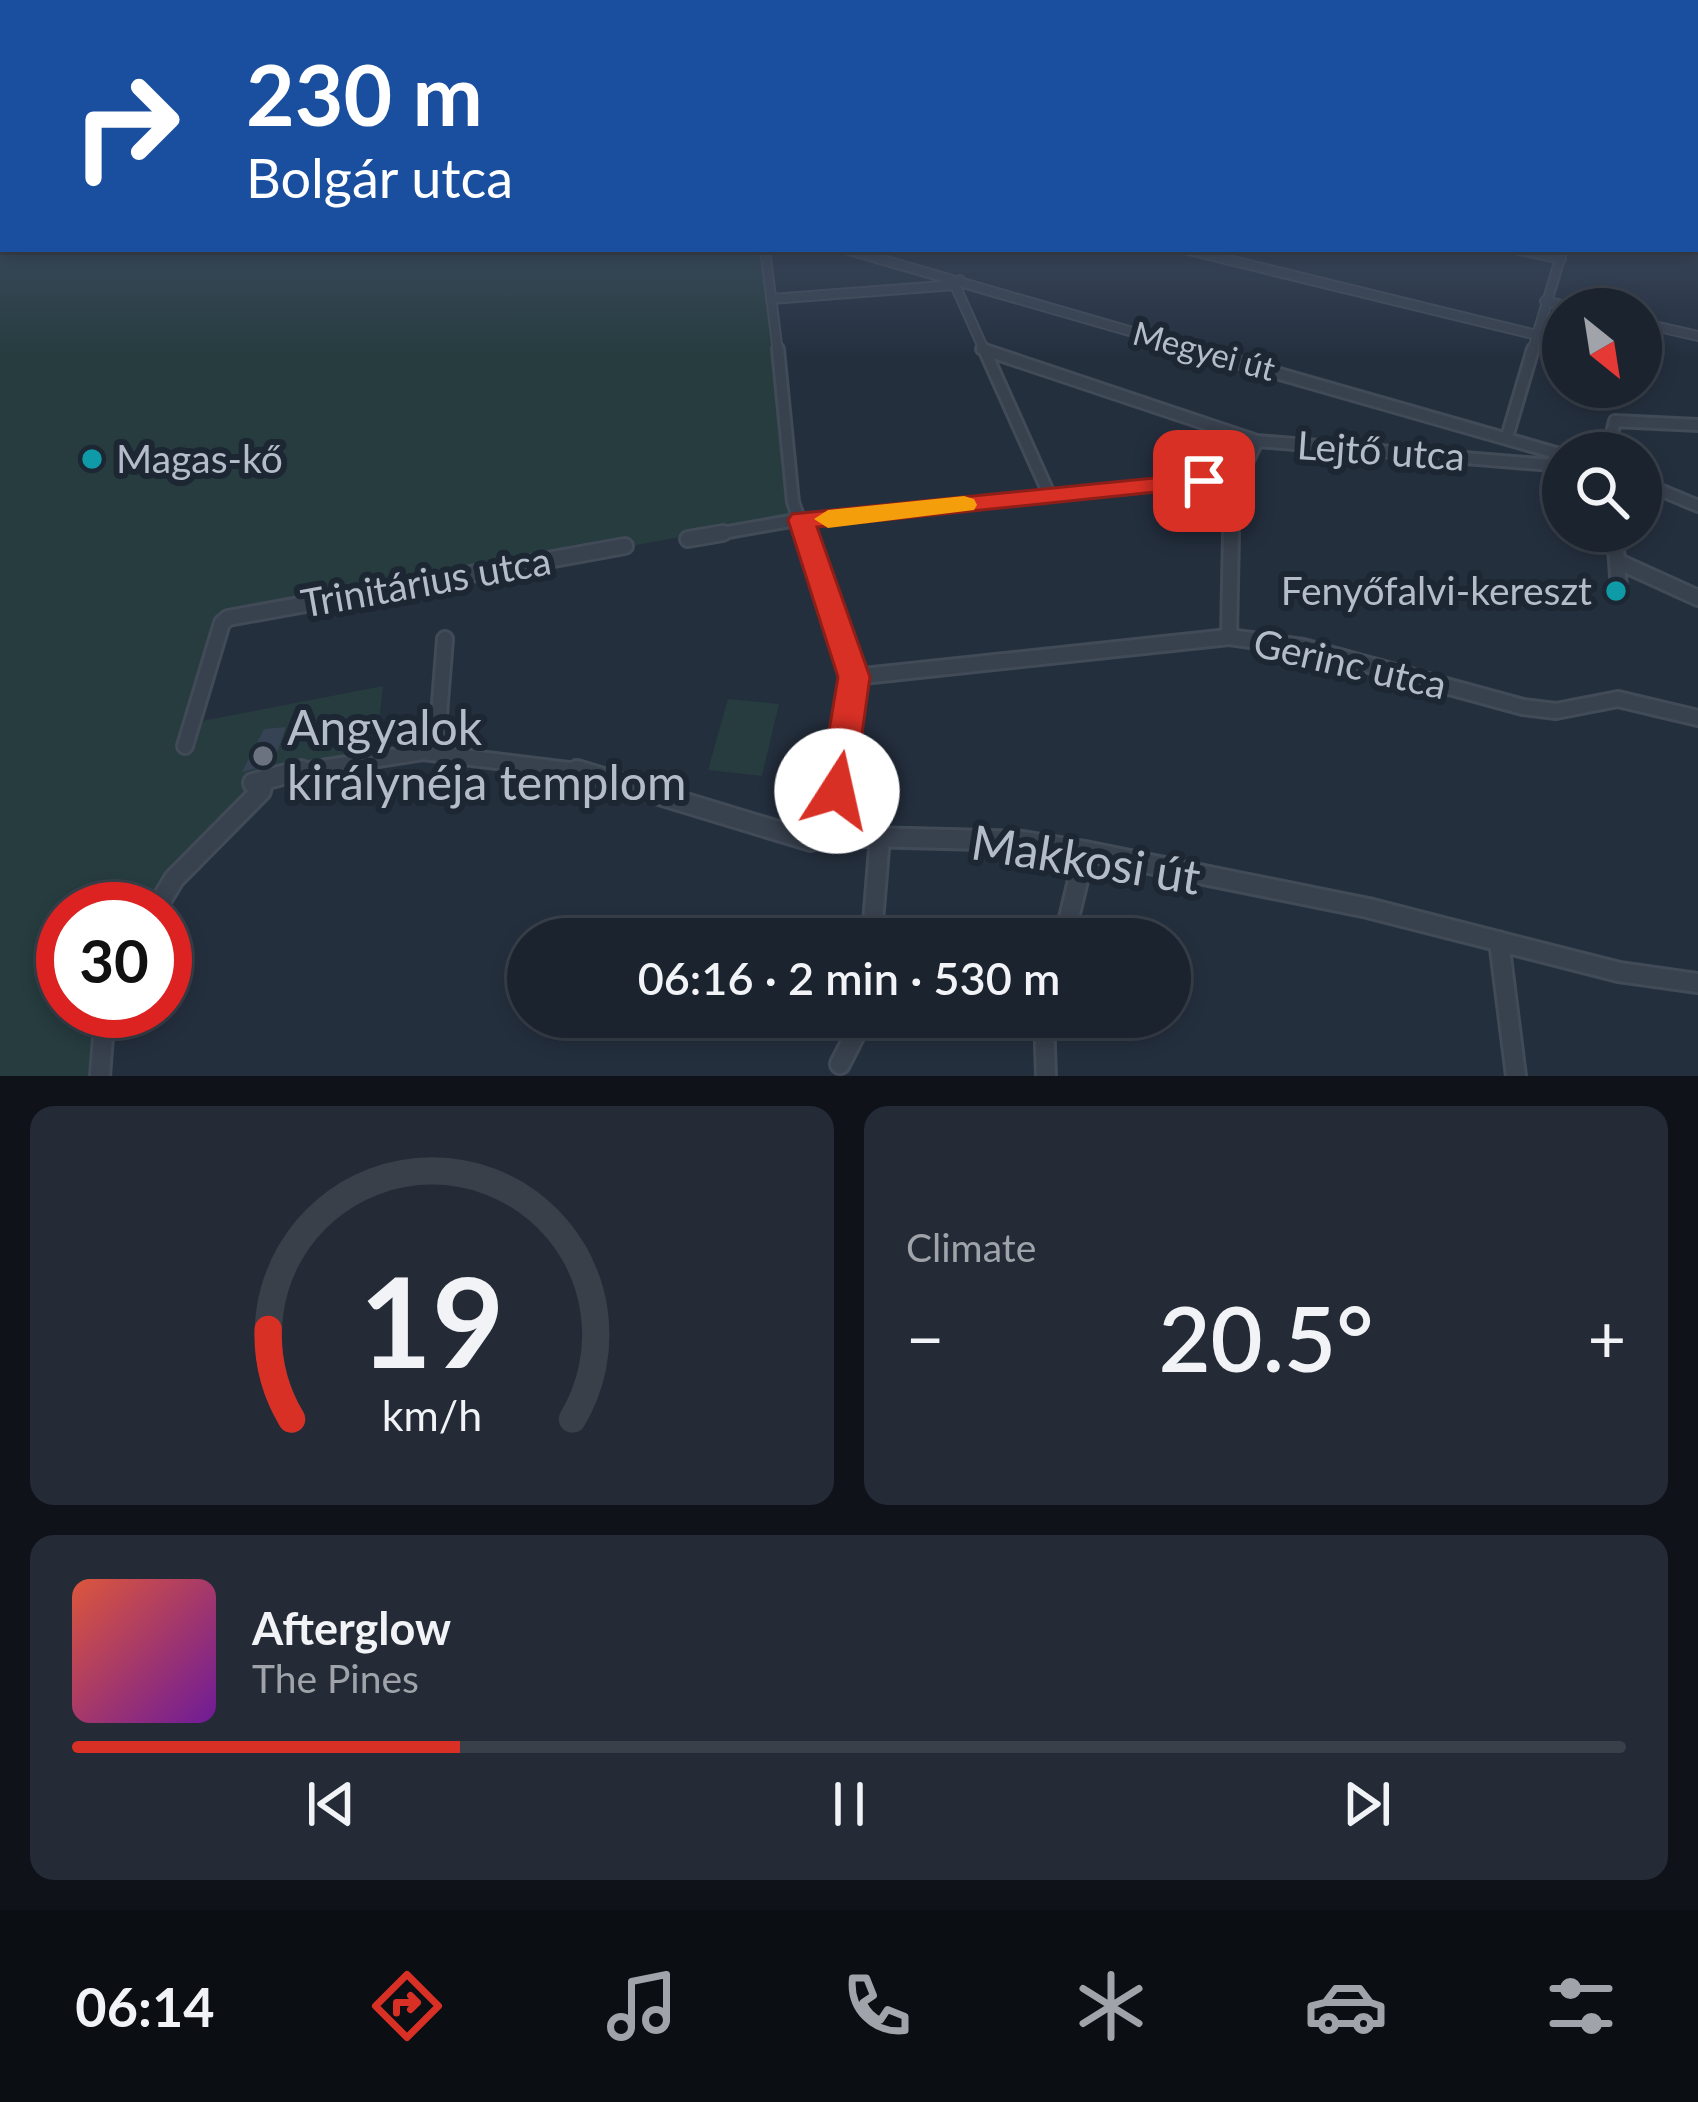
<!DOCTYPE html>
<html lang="en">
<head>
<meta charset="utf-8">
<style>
	:root { --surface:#1b232e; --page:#242b36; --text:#f1f3f6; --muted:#a0a4aa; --line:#39404a; --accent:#d93025 }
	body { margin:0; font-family:Lato,sans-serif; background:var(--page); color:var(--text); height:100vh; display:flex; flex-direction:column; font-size:45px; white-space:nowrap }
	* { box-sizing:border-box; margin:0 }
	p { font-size:39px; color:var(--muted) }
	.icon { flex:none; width:66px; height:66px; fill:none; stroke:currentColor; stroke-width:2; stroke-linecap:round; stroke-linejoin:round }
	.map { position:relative; height:1076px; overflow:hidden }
	.panel { display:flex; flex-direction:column; gap:30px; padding:30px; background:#0f1319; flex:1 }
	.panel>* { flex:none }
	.guide { position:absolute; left:0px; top:0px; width:1698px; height:252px; box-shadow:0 6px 18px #0003,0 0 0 3px var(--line); background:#1a4fa0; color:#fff; overflow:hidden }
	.needle { width:78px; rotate:150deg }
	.fabs { position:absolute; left:1542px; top:288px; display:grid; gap:24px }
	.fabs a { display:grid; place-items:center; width:120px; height:120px; border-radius:50%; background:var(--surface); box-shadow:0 6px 18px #0003,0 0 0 3px var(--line); font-size:60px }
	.speed { position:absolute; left:36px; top:882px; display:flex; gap:24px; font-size:60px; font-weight:700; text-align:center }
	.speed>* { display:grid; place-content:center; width:156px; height:156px; border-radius:50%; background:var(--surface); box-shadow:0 6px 18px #0003,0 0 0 3px var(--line); line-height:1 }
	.speed .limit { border:18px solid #d22; background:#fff; color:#111 }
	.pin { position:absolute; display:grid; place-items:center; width:102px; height:102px; color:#fff; margin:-51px; border-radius:24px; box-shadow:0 6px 18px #0006 }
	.me { position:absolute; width:132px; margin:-66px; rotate:10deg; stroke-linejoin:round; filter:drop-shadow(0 0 9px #0008) }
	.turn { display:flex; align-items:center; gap:42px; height:252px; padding:0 48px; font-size:54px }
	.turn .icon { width:156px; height:156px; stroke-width:2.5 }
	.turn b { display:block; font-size:84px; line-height:102px }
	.big { font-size:90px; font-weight:600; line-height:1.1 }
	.panel .widget { flex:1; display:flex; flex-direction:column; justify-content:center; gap:18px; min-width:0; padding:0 42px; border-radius:24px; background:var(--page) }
	.panel .dial { align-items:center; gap:0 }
	.dial svg { height:312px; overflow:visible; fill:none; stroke:var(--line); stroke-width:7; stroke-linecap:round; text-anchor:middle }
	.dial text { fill:var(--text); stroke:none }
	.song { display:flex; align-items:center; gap:36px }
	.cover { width:144px; height:144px; border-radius:18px; background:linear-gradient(135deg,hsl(10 70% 55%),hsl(280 70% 35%)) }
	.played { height:12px; border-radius:6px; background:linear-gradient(90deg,var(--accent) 25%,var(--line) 25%) }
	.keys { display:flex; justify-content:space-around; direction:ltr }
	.heat { display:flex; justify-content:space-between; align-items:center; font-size:66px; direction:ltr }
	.panel .tiles { flex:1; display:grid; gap:30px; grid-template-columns:1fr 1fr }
	.widget:last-child { grid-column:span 2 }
	.trip { position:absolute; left:507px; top:918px; width:684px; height:120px; border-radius:60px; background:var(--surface); box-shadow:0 6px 18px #0003,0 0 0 3px var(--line); font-weight:600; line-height:120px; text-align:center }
	.tabs { display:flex; height:192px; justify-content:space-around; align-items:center; background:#0b0e12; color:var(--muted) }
	.tabs .icon { width:84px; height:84px }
	.tabs .on { color:var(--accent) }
	.tabs b { font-size:54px; color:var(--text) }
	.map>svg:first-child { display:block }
</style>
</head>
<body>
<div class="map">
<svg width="1698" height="1076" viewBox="0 0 1698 1076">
	<rect width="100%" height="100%" fill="#242f3e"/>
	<!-- green -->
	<path fill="#263c3f" d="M 0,207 L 3,249 L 765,249 L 797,516 L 231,618 L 197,722 L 383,686 L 376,749 L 248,772 L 267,777 L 152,909 L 63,909 L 63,1011 L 101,1011 L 95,1076 L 0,1076 Z
		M 728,699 L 779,704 L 762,776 L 708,770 Z"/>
	<!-- building -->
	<path fill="#364354" d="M 286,727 L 273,764 L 242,772 L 264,729 Z"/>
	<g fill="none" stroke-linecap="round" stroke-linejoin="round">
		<!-- minor-far3 casing -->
		<g stroke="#414a57" stroke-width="12">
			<path id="minor-far3" d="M 765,249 L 778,352
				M 845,249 L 1202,352
				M 1184,249 L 1537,335
				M 1514,249 L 1561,259
				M 960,280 L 955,285 L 985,352
				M 771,299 L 955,285
				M 1545,301 L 1579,309
				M 1641,323 L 1698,336
				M 982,349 L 990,352
				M 1532,352 L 1563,249"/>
		</g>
		<!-- minor-far2 casing -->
		<g stroke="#414a57" stroke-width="16">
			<path id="minor-far2" d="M 778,349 L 793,502 L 805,536
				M 982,349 L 1257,441
				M 984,349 L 1049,494
				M 1192,349 L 1563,455
				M 1507,437 L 1533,349
				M 1607,453 L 1615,421 L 1698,425
				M 1641,482 L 1698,506
				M 1615,531 L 1615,536
				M 706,536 L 790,521 L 1243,477
				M 1231,536 L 1239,480 L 1257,441 L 1563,466"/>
		</g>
		<!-- minor-far1 casing -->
		<g stroke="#414a57" stroke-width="20">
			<path id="minor-far1" d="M 804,533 L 854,677 L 839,773
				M 1615,533 L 1619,590
				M 688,539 L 723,533
				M 1619,562 L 1698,598
				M 1229,637 L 1231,533
				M 854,677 L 1229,637 L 1303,647 L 1523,707 L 1556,711 L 1618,699 L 1698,718
				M 185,746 L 222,623 L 228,618 L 625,546
				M 436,753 L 445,639
				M 290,773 L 423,752 L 593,773"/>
		</g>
		<!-- minor casing -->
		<g stroke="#414a57" stroke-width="24">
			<path id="minor" d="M 577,770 L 811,841 L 829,836 L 1023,841 L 1085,851 L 1368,908 L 1619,972 L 1698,983
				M 253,783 L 301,770
				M 829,836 L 839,770
				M 156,909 L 174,879 L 261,791 L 263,781
				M 876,939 L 873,922 L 880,837
				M 1064,939 L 1085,851
				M 1499,941 L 1516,1076
				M 1044,1017 L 1046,1076
				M 840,1064 L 864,1017
				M 100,1076 L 105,1011"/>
		</g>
		<!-- minor-far3 -->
		<use href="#minor-far3" stroke="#38414e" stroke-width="8"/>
		<!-- minor-far2 -->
		<use href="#minor-far2" stroke="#38414e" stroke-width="10"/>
		<!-- minor-far1 -->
		<use href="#minor-far1" stroke="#38414e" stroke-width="14"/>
		<!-- minor -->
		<use href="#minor" stroke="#38414e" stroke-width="18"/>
	</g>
	<!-- sky -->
	<linearGradient id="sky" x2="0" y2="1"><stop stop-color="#141a22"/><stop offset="0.58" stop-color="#3f4d63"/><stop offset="1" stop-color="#3f4d63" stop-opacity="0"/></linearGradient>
	<rect width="1698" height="357" fill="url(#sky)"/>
	<!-- route -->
	<path fill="#d93025" stroke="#8d1f18" stroke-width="3" d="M 1204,473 L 1217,481 L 1213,486 L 817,527 L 870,677 L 854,791 L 849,802 L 837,806 L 824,802 L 819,791 L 838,677 L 788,520 L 792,514 Z"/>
	<!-- slow -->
	<path fill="#f59e0b" d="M 964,496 L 974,499 L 977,505 L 974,510 L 828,528 L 814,519 L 828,510 Z"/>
	<!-- markers -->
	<g fill="#0f9aa8" stroke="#1d2633" stroke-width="4.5">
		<circle cx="92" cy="459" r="12"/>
		<circle cx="1616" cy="591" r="12"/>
	</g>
	<circle fill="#6b7280" stroke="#1d2633" stroke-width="4.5" cx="263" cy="756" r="12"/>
	<g text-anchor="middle" stroke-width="12" stroke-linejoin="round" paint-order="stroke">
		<!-- far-street labels -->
		<g font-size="33" fill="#b4bcc9" stroke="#1d2633">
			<text transform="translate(1204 351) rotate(15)" y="12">Megyei út</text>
		</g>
		<!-- street labels -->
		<g font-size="39" fill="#b4bcc9" stroke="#1d2633">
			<text transform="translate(1381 451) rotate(4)" y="14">Lejtő utca</text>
			<text transform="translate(426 582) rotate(-10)" y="14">Trinitárius utca</text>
			<text transform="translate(1350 664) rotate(13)" y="14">Gerinc utca</text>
		</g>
		<!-- poi labels -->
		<g font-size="39" fill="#b4bcc9" stroke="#1d2633" text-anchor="start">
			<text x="116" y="473">Magas-kő</text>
			<text x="1592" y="605" text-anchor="end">Fenyőfalvi-kereszt</text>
		</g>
		<!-- near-poi labels -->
		<g font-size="48" fill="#b4bcc9" stroke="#1d2633" text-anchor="start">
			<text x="287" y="745">Angyalok<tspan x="287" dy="55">királynéja templom</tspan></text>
		</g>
		<!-- near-street labels -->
		<g font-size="48" fill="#b4bcc9" stroke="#1d2633">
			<text transform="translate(1086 860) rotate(9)" y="17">Makkosi út</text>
		</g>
	</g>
</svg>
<div class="fabs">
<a><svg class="needle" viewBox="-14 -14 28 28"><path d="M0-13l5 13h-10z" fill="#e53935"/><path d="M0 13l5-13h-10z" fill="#a0a4aa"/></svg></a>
<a><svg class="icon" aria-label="search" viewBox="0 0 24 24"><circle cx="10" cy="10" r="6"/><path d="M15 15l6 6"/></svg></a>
</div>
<div class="speed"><div class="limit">30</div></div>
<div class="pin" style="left:1204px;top:481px;background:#d93025"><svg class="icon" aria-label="arrive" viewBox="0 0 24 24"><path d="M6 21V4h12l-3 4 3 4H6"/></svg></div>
<svg class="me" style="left:837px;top:791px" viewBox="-20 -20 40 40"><circle r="19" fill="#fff"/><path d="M0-13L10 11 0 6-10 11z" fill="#d93025"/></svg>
<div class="trip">06:16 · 2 min · 530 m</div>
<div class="guide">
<div class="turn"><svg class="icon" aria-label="right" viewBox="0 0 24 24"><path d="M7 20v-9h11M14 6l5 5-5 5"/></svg><div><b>230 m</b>Bolgár utca</div></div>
</div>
</div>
<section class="panel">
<div class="tiles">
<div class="widget dial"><svg viewBox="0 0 100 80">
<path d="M14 69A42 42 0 1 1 86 69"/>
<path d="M14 69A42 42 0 0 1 8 46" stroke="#d93025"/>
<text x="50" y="56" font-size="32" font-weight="700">19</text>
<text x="50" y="72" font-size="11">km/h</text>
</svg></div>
<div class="widget"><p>Climate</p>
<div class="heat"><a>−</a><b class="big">20.5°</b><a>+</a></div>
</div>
<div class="widget">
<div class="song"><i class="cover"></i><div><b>Afterglow</b><p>The Pines</p></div></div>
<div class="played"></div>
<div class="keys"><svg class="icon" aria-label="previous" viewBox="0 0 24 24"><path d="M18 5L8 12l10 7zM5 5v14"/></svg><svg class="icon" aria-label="pause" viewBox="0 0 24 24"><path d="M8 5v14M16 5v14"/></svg><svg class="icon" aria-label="next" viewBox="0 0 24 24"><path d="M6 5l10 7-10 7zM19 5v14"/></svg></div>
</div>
</div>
</section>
<nav class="tabs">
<b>06:14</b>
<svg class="icon on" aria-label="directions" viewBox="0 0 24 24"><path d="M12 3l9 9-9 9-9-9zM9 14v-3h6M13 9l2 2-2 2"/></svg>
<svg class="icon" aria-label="music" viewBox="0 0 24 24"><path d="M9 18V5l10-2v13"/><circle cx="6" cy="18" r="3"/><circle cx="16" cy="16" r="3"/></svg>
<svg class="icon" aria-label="phone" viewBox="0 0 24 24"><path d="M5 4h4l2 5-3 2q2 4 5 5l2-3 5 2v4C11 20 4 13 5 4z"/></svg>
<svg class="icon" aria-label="climate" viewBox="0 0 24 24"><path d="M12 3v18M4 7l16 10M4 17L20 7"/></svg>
<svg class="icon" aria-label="car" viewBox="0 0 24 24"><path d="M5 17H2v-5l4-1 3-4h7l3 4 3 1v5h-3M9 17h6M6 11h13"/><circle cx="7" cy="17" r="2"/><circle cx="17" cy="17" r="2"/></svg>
<svg class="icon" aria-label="filters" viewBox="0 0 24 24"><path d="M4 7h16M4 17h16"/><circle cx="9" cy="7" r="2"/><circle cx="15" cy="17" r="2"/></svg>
</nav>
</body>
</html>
